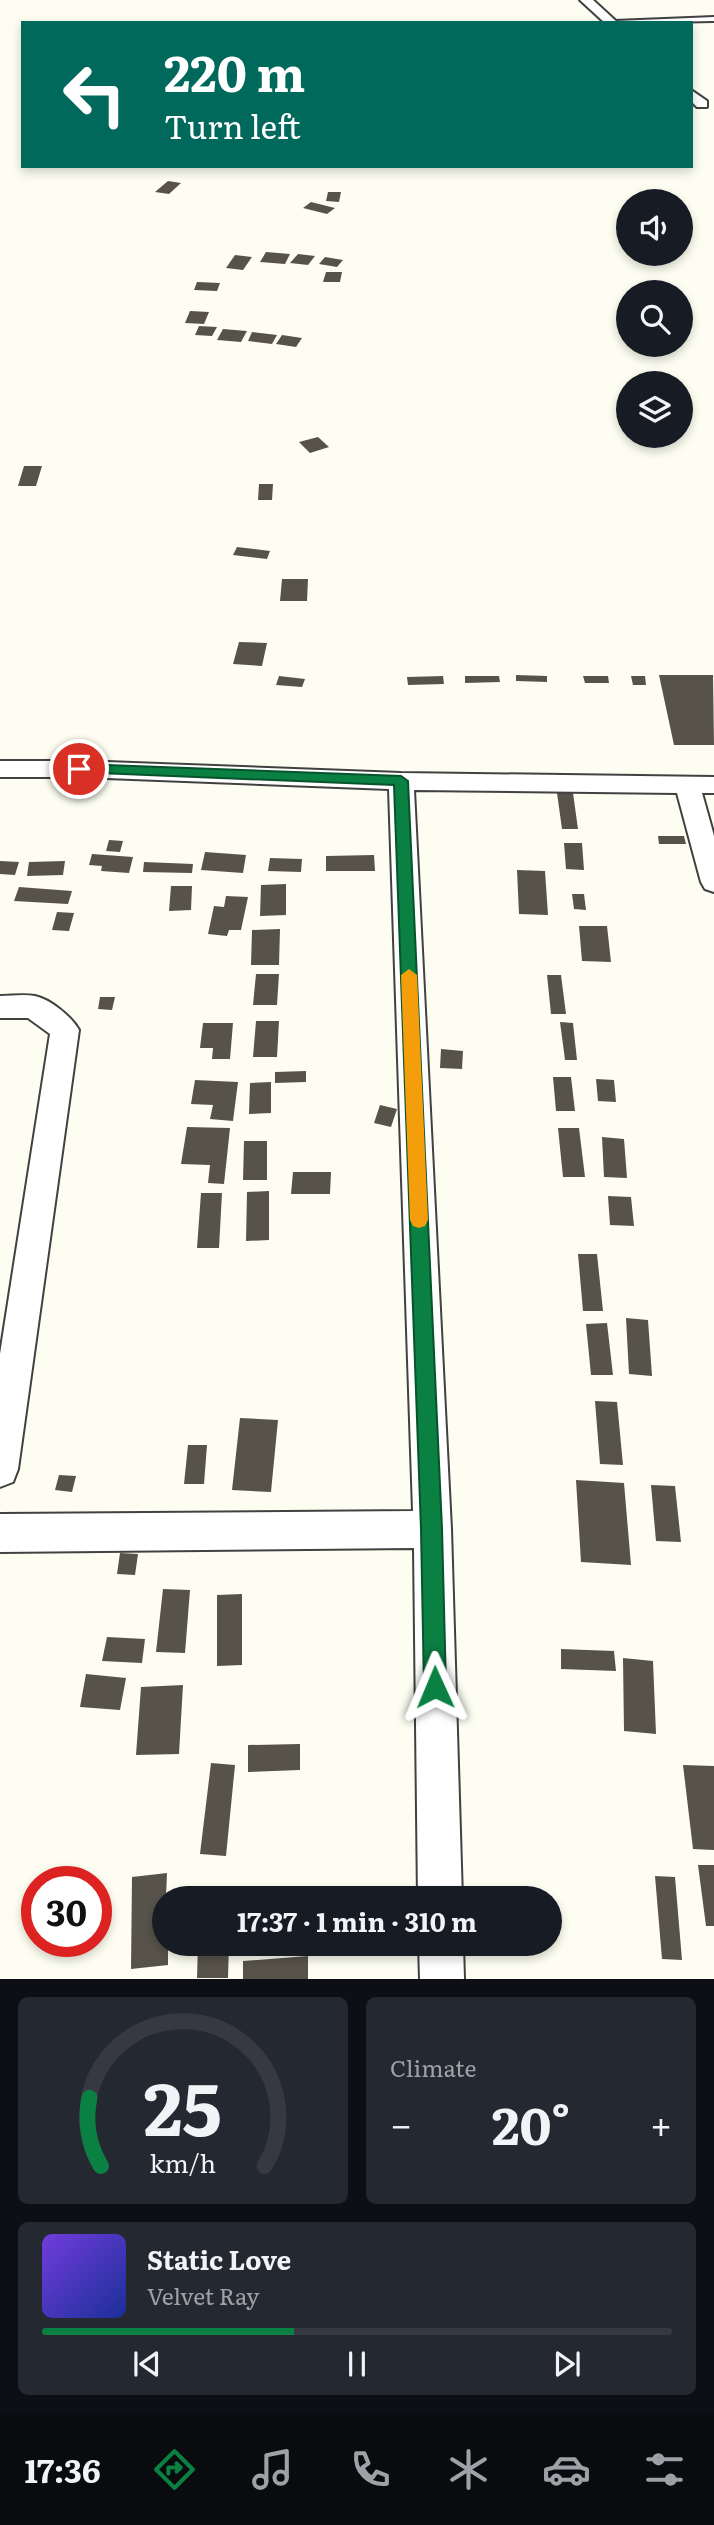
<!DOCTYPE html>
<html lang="en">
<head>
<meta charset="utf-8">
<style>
	:root { --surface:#171b24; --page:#242831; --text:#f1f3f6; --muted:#9ea1a6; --line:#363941; --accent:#0b8043 }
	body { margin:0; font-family:Literata,serif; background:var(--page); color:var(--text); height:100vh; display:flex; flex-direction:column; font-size:26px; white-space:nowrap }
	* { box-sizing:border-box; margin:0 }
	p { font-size:23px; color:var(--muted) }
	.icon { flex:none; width:38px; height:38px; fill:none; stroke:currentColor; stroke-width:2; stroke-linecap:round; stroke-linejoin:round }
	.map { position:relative; height:1979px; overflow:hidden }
	.sheet { display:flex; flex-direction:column; gap:18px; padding:18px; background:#0d0f14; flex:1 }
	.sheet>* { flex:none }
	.hud { position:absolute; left:21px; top:21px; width:672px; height:147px; border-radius:0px; box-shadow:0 4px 10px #0003; background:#00695c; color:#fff; overflow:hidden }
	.fabs { position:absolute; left:616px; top:189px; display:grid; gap:14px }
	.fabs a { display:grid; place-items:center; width:77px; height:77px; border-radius:50%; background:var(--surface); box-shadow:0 4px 10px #0003; font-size:35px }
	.speed { position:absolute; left:21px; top:1866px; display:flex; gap:14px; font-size:35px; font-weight:700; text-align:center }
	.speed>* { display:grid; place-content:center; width:91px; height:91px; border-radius:50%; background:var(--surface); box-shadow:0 4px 10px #0003; line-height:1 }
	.speed .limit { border:10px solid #d22; background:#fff; color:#111 }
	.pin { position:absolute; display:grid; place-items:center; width:60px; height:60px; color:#fff; margin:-30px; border:4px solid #fff; border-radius:50%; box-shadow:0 2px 7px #0007 }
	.me { position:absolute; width:77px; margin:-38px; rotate:359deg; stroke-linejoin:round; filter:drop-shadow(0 0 5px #0008) }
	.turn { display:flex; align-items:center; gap:24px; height:147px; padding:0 28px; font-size:32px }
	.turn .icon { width:91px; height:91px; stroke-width:2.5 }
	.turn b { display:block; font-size:49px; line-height:60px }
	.big { font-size:52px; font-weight:700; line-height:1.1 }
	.sheet .widget { flex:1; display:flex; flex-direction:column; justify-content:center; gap:10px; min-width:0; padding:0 24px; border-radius:10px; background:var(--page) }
	.sheet .dial { align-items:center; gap:0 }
	.dial svg { height:182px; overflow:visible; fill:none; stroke:var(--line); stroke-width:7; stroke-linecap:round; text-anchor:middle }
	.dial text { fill:var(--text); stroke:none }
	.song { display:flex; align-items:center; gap:21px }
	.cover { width:84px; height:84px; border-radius:10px; background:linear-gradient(135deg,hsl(260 70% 55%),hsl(230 70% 35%)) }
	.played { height:7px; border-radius:4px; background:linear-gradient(90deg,var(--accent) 40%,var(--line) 40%) }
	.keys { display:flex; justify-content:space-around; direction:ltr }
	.heat { display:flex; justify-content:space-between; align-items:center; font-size:38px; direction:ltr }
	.sheet .tiles { flex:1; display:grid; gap:18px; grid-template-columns:1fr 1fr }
	.widget:last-child { grid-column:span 2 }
	.trip { position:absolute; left:152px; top:1886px; width:410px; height:70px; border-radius:35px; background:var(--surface); box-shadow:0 4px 10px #0003; font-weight:700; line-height:70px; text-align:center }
	.menu { display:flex; height:112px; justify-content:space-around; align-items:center; background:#090b0e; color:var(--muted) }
	.menu .icon { width:49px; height:49px }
	.menu .on { color:var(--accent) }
	.menu b { font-size:32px; color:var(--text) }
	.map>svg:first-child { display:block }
</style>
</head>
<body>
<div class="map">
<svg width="714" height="1979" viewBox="0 0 714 1979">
	<rect width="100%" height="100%" fill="#fdfef1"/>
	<!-- building -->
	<path fill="#57534b" d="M 168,181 L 181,183 L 169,194 L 155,192 Z
		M 328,192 L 341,192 L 339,202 L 326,201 Z
		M 311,202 L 335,208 L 327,214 L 303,208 Z
		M 266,252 L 290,254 L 285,264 L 260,262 Z
		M 298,254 L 315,256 L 308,265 L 290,263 Z
		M 235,255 L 252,257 L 243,270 L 226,268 Z
		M 325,257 L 343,260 L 337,267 L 319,264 Z
		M 326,272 L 342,272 L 340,282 L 323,282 Z
		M 197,282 L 220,283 L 217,291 L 194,290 Z
		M 190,311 L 209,312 L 204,324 L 185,323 Z
		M 199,326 L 217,327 L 212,336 L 195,335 Z
		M 223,329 L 247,331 L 241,342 L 217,340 Z
		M 252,332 L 277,335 L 272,344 L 248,341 Z
		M 282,335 L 302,338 L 296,347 L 276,344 Z
		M 318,437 L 329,447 L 310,453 L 299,442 Z
		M 24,466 L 42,466 L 36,486 L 18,486 Z
		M 259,484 L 273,484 L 272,500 L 258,500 Z
		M 237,547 L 270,551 L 267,559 L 233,555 Z
		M 282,579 L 308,579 L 307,601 L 280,601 Z
		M 239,642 L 267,643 L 262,666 L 233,664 Z
		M 516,675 L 547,676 L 547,682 L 516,681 Z
		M 659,675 L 713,675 L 714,745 L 674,745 Z
		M 279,676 L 305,679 L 302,687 L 276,685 Z
		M 443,676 L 444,684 L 408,685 L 407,677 Z
		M 465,676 L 499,676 L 500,682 L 465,683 Z
		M 583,676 L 608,676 L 609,683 L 585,683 Z
		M 631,676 L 645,676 L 646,685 L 633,685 Z
		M 557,793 L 573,793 L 578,829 L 562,829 Z
		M 658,836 L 684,836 L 686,844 L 659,844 Z
		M 109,840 L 123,841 L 120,852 L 106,851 Z
		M 564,843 L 582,843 L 584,870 L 566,869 Z
		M 205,852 L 246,855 L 243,873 L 201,870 Z
		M 92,854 L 133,857 L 129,873 L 101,871 L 102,866 L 89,865 Z
		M 374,855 L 375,871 L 326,871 L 326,856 Z
		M 270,858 L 302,859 L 301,872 L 268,871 Z
		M 0,861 L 19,862 L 15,875 L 0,874 Z
		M 65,861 L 63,875 L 27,876 L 29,862 Z
		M 144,862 L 193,864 L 192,873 L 143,872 Z
		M 517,870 L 545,871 L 548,915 L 519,914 Z
		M 286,884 L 286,915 L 260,916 L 261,885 Z
		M 171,886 L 192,886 L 191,910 L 169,911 Z
		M 19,887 L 72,891 L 68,904 L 14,901 Z
		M 572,894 L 584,894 L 586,910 L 574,909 Z
		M 226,896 L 248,897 L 241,930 L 229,930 L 227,936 L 208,934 L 214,906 L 224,907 Z
		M 57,912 L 74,913 L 69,931 L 52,930 Z
		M 579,926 L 607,926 L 611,962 L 582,961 Z
		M 280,929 L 279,965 L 251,965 L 252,930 Z
		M 256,974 L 279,974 L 277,1005 L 253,1005 Z
		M 547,975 L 561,975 L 566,1014 L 551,1014 Z
		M 100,997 L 115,997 L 112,1010 L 98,1009 Z
		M 256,1021 L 279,1021 L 277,1057 L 253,1057 Z
		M 560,1022 L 573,1023 L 577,1060 L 565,1060 Z
		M 203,1023 L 233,1023 L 230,1059 L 212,1059 L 213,1048 L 200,1048 Z
		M 441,1049 L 463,1051 L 462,1069 L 440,1068 Z
		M 306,1071 L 306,1082 L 275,1083 L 275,1072 Z
		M 553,1077 L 571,1077 L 575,1111 L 556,1111 Z
		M 596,1079 L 614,1080 L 616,1102 L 598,1101 Z
		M 195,1080 L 238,1082 L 233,1121 L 210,1119 L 213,1105 L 191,1104 Z
		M 271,1082 L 271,1113 L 249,1114 L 250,1083 Z
		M 380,1105 L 397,1109 L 391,1127 L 374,1123 Z
		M 187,1127 L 230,1128 L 224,1184 L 208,1183 L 210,1165 L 181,1164 Z
		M 558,1128 L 579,1128 L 585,1177 L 563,1177 Z
		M 602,1137 L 624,1139 L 627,1178 L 604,1177 Z
		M 244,1141 L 267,1141 L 267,1180 L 243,1180 Z
		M 293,1172 L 331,1172 L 330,1194 L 291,1194 Z
		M 269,1191 L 269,1240 L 246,1241 L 247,1192 Z
		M 201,1193 L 222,1193 L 219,1248 L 197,1248 Z
		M 608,1196 L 631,1197 L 634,1226 L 610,1225 Z
		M 578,1254 L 597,1254 L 603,1311 L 583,1311 Z
		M 626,1318 L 648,1320 L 652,1376 L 629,1374 Z
		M 607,1323 L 613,1375 L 591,1375 L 586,1324 Z
		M 595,1401 L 617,1402 L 623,1465 L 600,1464 Z
		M 240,1418 L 278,1420 L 271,1492 L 232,1490 Z
		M 188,1445 L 207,1445 L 204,1484 L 184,1484 Z
		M 59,1475 L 76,1476 L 72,1492 L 55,1490 Z
		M 576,1480 L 624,1483 L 631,1565 L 581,1562 Z
		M 651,1485 L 675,1486 L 681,1542 L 656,1541 Z
		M 120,1553 L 138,1554 L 135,1575 L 117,1574 Z
		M 163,1589 L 190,1590 L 185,1653 L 156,1652 Z
		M 242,1594 L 242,1665 L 217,1666 L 217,1595 Z
		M 107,1637 L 145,1639 L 142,1663 L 102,1661 Z
		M 561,1649 L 614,1651 L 616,1671 L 561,1669 Z
		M 623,1658 L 653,1661 L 656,1734 L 624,1731 Z
		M 86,1674 L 126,1678 L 120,1710 L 80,1707 Z
		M 183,1685 L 179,1754 L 136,1755 L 141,1687 Z
		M 300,1744 L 300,1770 L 248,1772 L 248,1745 Z
		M 211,1763 L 235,1765 L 226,1856 L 200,1854 Z
		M 683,1765 L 714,1766 L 714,1850 L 693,1849 Z
		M 698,1865 L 714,1865 L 714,1926 L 706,1926 Z
		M 167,1873 L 164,1944 L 168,1944 L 168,1965 L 131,1969 L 132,1877 Z
		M 655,1876 L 675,1877 L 682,1960 L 662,1959 Z
		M 231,1890 L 231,1899 L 200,1899 L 200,1891 Z
		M 198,1944 L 229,1944 L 228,1978 L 197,1978 Z
		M 308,1956 L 308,1979 L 243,1979 L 243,1961 Z"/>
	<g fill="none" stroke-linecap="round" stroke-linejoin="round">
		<!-- service casing -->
		<g stroke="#414141" stroke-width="4">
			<path id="service" d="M 714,17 L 714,21 L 612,23 L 615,21 Z"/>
		</g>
		<!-- minor casing -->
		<g stroke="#414141" stroke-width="4">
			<path id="minor" d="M 580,0 L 593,0 L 618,23 L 605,23 Z
				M 691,90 L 707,101 L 707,107 L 697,107 L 691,101 Z
				M 0,761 L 80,761 L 401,773 L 714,777 L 714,793 L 702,793 L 714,836 L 714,892 L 705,889 L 701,882 L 677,793 L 414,790 L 451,1529 L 462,1899 L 418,1899 L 414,1548 L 0,1552 L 0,1514 L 413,1511 L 389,789 L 80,777 L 0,777 Z
				M 0,996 C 11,996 24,994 35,996 C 50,999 72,1017 79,1030 L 18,1469 L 13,1482 L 0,1487 L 0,1354 L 50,1034 L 28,1018 L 0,1018 Z
				M 419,1944 L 463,1944 L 464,1979 L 420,1979 Z"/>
		</g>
		<!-- service -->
		<use href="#service" fill="#fff" fill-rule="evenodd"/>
		<!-- minor -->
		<use href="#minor" fill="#fff" fill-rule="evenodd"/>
	</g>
	<!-- route -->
	<path fill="#0b8043" stroke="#07532c" stroke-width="2" d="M 79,764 L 401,776 L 408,781 L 442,1529 L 446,1687 L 443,1695 L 435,1699 L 427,1695 L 424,1687 L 421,1529 L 394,785 L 75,772 L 73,769 Z"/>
	<!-- slow -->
	<path fill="#f59e0b" d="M 409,969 L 417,975 L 428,1220 L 425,1226 L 419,1228 L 413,1226 L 410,1220 L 401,975 Z"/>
</svg>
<div class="fabs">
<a><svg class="icon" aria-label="sound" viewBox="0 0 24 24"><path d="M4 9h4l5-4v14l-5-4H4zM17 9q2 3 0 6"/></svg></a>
<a><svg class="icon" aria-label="search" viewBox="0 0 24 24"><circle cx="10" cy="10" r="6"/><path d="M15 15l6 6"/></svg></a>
<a><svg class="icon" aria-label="layers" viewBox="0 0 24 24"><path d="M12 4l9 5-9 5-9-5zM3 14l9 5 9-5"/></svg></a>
</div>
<div class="speed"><div class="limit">30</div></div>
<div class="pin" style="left:79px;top:769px;background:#d93025"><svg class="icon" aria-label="arrive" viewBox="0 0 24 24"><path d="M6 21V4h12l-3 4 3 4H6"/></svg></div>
<svg class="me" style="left:435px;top:1687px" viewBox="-20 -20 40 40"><path d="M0-17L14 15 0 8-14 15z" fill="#0b8043" stroke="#fff" stroke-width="4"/></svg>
<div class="trip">17:37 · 1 min · 310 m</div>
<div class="hud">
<div class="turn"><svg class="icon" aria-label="left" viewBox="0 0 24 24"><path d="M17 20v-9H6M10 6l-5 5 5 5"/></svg><div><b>220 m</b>Turn left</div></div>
</div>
</div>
<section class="sheet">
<div class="tiles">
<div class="widget dial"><svg viewBox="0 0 100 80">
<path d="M14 69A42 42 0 1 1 86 69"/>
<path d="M14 69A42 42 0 0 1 9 39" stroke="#0b8043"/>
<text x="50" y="56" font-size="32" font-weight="700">25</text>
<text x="50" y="72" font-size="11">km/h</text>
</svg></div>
<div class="widget"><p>Climate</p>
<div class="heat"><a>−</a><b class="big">20°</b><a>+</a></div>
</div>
<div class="widget">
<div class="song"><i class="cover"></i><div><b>Static Love</b><p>Velvet Ray</p></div></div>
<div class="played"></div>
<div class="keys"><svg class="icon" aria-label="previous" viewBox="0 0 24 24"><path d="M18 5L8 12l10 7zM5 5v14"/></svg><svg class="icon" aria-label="pause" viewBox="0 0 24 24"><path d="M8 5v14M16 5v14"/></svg><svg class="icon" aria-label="next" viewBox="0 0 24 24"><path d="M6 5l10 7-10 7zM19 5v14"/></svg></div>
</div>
</div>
</section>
<nav class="menu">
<b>17:36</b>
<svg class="icon on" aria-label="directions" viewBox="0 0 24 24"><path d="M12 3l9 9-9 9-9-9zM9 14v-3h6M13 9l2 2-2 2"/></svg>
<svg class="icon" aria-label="music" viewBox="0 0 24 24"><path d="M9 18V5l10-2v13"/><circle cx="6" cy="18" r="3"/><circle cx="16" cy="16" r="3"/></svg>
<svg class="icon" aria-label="phone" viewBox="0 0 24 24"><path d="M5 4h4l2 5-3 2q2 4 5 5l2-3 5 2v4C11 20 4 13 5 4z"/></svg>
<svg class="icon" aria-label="climate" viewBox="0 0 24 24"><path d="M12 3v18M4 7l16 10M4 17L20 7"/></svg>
<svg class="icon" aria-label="car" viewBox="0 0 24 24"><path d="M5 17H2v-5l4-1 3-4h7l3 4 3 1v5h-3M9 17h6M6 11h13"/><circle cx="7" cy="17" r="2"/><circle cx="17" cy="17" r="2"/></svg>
<svg class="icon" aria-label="filters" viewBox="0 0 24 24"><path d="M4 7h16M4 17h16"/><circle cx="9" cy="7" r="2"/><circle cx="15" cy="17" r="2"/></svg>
</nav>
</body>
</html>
